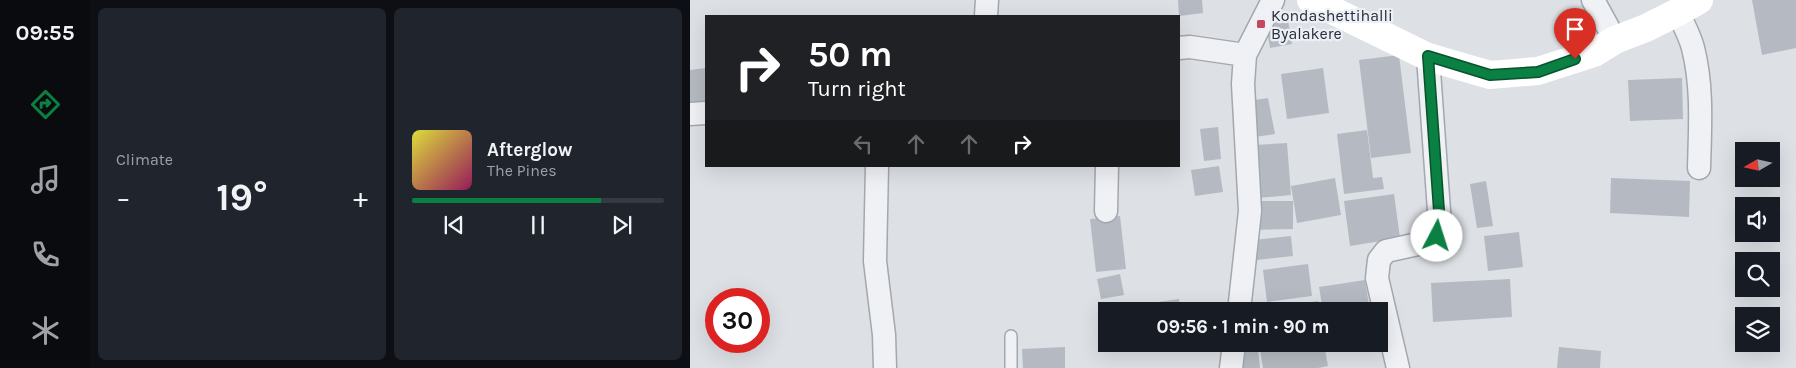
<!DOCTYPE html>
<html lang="en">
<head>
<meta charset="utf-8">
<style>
	:root { --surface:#171b24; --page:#20242c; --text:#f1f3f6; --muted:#9ea1a6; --line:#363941; --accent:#0b8043 }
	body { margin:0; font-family:Karla,sans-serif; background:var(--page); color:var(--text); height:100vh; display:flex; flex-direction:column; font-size:19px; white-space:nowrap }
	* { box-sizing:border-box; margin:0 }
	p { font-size:16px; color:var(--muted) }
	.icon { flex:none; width:28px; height:28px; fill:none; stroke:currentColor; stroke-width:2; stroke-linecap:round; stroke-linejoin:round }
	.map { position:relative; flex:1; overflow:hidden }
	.sheet { display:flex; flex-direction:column; gap:8px; padding:8px; background:#0d0f14; width:600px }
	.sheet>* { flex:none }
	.banner { position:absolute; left:15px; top:15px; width:475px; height:152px; border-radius:0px; box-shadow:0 5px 20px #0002; background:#202124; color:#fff; overflow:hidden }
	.needle { width:32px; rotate:261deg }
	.buttons { position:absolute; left:1045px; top:142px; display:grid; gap:10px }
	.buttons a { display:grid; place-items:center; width:45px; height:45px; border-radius:0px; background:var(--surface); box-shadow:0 5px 20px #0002; font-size:25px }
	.speed { position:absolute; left:15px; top:288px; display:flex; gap:10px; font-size:25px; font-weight:700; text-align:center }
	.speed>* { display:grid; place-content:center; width:65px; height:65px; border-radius:50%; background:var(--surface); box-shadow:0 5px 20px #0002; line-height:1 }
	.speed .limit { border:8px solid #d22; background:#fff; color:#111 }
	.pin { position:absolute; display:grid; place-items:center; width:42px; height:42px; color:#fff; margin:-51px -21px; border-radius:50% 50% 50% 0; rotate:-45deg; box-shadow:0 0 5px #0007 }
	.pin .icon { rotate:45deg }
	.me { position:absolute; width:55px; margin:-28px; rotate:5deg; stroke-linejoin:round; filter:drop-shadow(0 0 4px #0008) }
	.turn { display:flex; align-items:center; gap:18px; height:105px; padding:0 20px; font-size:22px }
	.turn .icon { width:65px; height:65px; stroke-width:2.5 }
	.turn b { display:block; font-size:35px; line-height:42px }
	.lanes { display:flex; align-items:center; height:48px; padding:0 20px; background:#0003; justify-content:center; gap:25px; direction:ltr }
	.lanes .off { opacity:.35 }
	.big { font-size:38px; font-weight:700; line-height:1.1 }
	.sheet .card { flex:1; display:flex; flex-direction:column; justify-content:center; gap:8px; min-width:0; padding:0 18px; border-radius:8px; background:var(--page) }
	.song { display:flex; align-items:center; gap:15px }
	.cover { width:60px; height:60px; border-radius:8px; background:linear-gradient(135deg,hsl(60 70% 55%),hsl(330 70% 35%)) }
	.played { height:5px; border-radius:2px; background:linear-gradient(90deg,var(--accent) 75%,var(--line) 75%) }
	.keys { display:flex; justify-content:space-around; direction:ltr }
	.heat { display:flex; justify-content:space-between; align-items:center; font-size:28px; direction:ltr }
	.sheet .tiles { flex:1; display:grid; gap:8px; grid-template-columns:repeat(2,1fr) }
	.trip { position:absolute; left:408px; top:302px; width:290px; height:50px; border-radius:0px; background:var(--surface); box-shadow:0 5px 20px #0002; font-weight:700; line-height:50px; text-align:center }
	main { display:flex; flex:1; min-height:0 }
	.tabs { display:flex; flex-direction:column; width:90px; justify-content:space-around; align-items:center; background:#090b0e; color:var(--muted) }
	.tabs .icon { width:35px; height:35px }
	.tabs .on { color:var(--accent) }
	.tabs b { font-size:22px; color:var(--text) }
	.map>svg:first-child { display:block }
</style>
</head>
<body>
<main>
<nav class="tabs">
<b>09:55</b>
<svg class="icon on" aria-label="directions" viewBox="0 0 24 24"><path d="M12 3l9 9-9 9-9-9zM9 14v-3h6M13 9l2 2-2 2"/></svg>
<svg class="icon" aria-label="music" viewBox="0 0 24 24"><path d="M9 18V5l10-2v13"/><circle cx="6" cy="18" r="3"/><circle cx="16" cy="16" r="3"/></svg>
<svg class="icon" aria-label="phone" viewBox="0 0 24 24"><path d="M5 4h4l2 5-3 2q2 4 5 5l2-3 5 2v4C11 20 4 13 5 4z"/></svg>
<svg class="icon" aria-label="climate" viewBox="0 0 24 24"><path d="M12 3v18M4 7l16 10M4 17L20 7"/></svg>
</nav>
<section class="sheet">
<div class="tiles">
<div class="card"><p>Climate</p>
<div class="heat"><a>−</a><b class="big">19°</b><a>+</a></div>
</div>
<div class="card">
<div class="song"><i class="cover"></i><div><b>Afterglow</b><p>The Pines</p></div></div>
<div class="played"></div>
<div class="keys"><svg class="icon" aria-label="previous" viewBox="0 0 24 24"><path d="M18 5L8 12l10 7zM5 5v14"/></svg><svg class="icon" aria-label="pause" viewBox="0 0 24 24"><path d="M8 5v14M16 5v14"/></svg><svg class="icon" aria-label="next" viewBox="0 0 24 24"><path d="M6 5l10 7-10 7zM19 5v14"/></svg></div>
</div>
</div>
</section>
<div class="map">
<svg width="1106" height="368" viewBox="0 0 1106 368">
	<rect width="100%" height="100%" fill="#dde1e6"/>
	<!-- building -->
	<path fill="#b5bac2" d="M 488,0 L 512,0 L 513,13 L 489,16 Z
		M 1062,0 L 1106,0 L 1106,48 L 1072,55 Z
		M 597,15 L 602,44 L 580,48 L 575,19 Z
		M 709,55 L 721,153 L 681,158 L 669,60 Z
		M 16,68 L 16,103 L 0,105 L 0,70 Z
		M 633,68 L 639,113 L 597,119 L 591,74 Z
		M 992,78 L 993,119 L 940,121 L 938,80 Z
		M 578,98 L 585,134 L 565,137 L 558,101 Z
		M 528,127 L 531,159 L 514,161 L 510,129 Z
		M 677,130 L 683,178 L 692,177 L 694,189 L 654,194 L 647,134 Z
		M 597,143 L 601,195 L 568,198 L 563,145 Z
		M 529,166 L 533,192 L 505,196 L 501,170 Z
		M 645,178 L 651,215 L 607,223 L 601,186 Z
		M 921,178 L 1000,181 L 999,217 L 920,213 Z
		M 796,181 L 803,226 L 787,228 L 780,184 Z
		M 704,194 L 710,238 L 660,246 L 654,201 Z
		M 561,201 L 603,201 L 603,229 L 561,230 Z
		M 430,216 L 436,269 L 406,272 L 400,219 Z
		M 829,232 L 833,267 L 798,271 L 794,236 Z
		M 601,236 L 603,256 L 567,260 L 564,240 Z
		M 618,264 L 622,296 L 577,302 L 573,270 Z
		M 430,274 L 434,295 L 411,299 L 407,279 Z
		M 820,279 L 822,317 L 743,322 L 741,283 Z
		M 675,280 L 680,311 L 633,311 L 629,287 Z
		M 489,299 L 491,311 L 455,311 L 454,304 Z
		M 628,301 L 630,311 L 575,311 L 574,309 Z
		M 569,344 L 634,344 L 638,366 L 628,368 L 573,368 Z
		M 638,344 L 657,344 L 657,345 L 638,348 Z
		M 375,347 L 375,368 L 333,368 L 332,349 Z
		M 869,347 L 911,351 L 910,368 L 867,368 Z
		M 568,348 L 570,368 L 550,368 L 548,350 Z"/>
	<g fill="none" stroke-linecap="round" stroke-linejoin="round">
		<!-- lane casing -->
		<g stroke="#a3a8af" stroke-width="14">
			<path id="lane" d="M 321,336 L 321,368"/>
		</g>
		<!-- street casing -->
		<g stroke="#a3a8af" stroke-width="25">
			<path id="street" d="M 903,0 L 925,40
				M 988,12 C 993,24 1000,36 1003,48 C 1013,87 1010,129 1009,168
				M 296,16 L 297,0
				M 489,48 L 500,47 L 555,55
				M 0,114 L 16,113
				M 187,166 L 185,261 L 194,335 L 195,368
				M 416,211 L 417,166
				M 549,311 L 560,211 L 553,84 L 555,55 L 583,0
				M 541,368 L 544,344
				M 708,368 L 687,278 L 689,260 L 696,251 L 737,242 L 747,236 L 750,225 L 738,57"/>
		</g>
		<!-- lane -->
		<use href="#lane" stroke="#eff1f4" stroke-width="11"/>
		<!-- street -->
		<use href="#street" stroke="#eff1f4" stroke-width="22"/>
		<!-- secondary -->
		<path stroke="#fff" stroke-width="28" d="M 621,0 L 738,57 L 800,75 L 848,71 L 904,53 L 925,40 L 956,28 L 988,12 L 1009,0"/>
	</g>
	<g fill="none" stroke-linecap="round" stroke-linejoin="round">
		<!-- route casing -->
		<g stroke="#07532c" stroke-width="12">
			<path id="route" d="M 747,236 L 750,225 L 738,56 L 800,75 L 848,72 L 885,59"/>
		</g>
		<!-- route -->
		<use href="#route" stroke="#0b8043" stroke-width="9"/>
	</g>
	<!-- markers -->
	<rect fill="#c3495e" stroke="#eceff4" stroke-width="2" x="566" y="19" width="10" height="10" rx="2.5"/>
	<g text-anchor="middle" stroke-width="4.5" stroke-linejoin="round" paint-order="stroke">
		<!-- poi labels -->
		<g font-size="16" fill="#282f3b" stroke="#eceff4" text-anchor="start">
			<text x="581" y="21">Kondashettihalli<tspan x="581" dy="18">Byalakere</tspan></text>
		</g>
	</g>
</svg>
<div class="buttons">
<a><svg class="needle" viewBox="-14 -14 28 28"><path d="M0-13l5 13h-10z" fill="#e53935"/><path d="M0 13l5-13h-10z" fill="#9ea1a6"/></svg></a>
<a><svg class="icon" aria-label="sound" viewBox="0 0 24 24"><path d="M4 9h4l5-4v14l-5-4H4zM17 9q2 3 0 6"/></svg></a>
<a><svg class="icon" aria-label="search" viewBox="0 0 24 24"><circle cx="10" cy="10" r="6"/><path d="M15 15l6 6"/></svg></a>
<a><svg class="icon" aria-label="layers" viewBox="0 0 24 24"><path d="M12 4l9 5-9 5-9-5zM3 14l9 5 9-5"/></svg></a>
</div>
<div class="speed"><div class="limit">30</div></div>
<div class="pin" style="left:885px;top:59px;background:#d93025"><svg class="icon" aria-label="arrive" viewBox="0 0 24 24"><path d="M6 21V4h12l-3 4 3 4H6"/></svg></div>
<svg class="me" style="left:747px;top:236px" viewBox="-20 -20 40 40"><circle r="19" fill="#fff"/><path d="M0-13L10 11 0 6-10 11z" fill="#0b8043"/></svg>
<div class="trip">09:56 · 1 min · 90 m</div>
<div class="banner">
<div class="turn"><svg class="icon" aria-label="right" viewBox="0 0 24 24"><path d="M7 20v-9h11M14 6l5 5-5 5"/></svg><div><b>50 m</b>Turn right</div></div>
<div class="lanes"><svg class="icon off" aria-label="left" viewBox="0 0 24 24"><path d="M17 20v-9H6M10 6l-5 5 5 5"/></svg><svg class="icon off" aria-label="ahead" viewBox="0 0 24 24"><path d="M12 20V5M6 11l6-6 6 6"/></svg><svg class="icon off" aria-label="ahead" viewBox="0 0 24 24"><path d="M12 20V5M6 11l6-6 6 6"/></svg><svg class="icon" aria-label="right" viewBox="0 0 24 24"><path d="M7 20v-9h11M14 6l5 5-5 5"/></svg></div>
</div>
</div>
</main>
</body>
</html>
